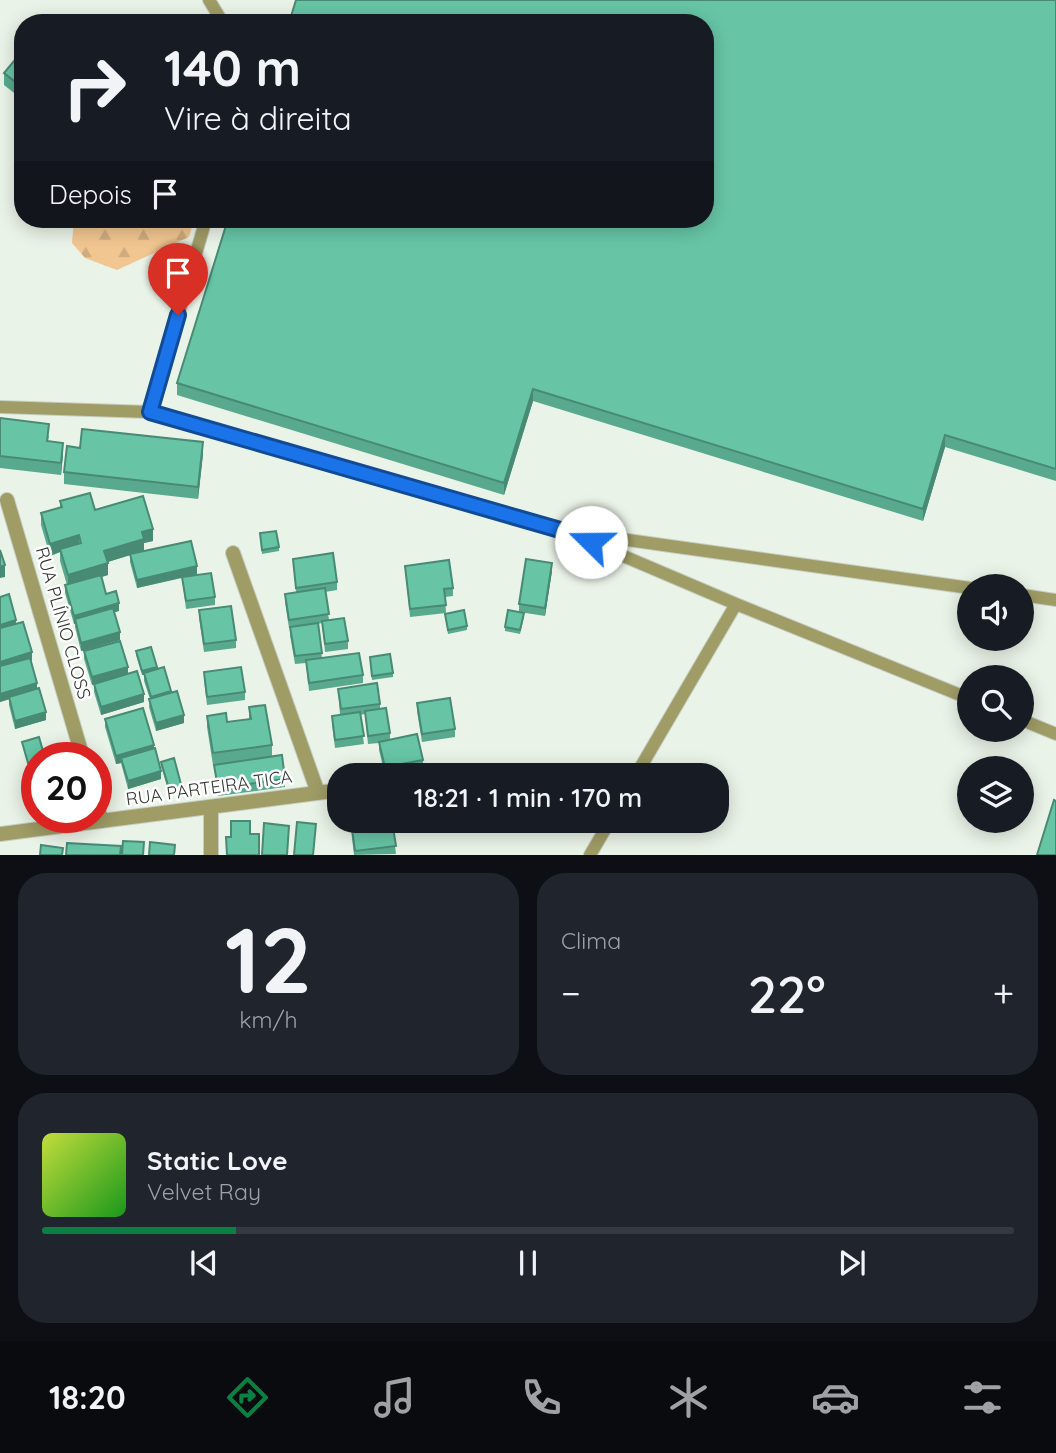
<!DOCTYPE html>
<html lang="pt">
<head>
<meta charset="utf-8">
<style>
	:root { --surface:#171b24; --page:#20242c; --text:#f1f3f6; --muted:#9ea1a6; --line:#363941; --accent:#0b8043 }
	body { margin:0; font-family:Quicksand,sans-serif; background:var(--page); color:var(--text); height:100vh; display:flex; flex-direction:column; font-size:26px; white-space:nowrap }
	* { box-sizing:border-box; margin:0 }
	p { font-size:23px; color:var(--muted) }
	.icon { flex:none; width:38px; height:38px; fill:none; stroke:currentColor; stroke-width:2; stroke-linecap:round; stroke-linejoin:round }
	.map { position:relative; height:855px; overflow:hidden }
	.details { display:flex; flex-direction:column; gap:18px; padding:18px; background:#0d0f14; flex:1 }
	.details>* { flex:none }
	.guide { position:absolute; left:14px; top:14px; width:700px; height:214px; border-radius:28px; box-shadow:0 4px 18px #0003; background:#171b24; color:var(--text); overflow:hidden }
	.controls { position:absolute; left:957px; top:574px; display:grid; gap:14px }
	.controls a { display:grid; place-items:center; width:77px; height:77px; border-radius:50%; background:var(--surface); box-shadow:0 4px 18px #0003; font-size:35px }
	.speed { position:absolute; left:21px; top:742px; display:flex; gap:14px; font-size:35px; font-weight:700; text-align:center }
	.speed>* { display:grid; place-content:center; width:91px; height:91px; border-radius:50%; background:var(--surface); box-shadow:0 4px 18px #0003; line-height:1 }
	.speed .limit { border:10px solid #d22; background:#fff; color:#111 }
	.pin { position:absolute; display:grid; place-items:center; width:60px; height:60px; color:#fff; margin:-72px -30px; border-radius:50% 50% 50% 0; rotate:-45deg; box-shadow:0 0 7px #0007 }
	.pin .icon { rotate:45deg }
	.me { position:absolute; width:77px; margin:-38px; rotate:292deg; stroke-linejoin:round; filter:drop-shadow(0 0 5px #0008) }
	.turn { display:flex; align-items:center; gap:24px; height:147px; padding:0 35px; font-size:32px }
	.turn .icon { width:91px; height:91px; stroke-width:2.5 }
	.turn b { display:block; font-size:49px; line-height:60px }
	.then { display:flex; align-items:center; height:66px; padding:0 35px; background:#0003; gap:14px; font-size:26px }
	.big { font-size:52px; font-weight:600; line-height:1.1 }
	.details .tile { flex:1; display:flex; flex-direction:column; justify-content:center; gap:10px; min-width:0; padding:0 24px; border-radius:28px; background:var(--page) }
	.details .dial { align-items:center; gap:0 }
	.dial b { font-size:91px; line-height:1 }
	.song { display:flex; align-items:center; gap:21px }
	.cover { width:84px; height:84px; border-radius:10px; background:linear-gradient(135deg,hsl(70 70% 55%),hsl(120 70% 35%)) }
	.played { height:7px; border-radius:4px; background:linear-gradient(90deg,var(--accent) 20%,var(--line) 20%) }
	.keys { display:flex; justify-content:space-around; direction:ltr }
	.heat { display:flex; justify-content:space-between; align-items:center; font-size:38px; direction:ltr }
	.details .tiles { flex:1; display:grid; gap:18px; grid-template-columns:1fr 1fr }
	.tile:last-child { grid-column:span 2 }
	.trip { position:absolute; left:327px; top:763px; width:402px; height:70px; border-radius:28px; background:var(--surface); box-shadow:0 4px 18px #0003; font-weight:600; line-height:70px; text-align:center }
	.tab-bar { display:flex; height:112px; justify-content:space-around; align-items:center; background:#090b0e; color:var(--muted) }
	.tab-bar .icon { width:49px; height:49px }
	.tab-bar .active { color:var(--accent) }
	.tab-bar b { font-size:32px; color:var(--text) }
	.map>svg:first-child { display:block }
</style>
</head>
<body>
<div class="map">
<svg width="1056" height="855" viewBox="0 0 1056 855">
	<defs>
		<pattern id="forest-firs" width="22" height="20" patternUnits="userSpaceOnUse" patternTransform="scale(1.75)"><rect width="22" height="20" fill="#f2c691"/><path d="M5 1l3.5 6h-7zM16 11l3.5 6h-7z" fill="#d0ab7e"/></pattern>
	</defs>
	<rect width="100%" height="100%" fill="#eaf3e7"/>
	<!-- forest -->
	<path fill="url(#forest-firs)" d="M 74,219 L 194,219 L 189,237 L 117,270 L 85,258 L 72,243 Z"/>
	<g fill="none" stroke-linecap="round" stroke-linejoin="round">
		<!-- lane casing -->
		<g stroke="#c6cec3" stroke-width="14">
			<path id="lane" d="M 209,0 L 223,23
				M 0,407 L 150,412 L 567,532 L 736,604 L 970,699
				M 150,412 L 206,219
				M 585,534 L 970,588
				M 1022,595 L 1056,600
				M 1022,720 L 1056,734
				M 636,775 L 736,604
				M 590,855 L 610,821"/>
		</g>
		<!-- street casing -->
		<g stroke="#c6cec3" stroke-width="16">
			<path id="street" d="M 7,500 L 83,758
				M 233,553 L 318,793
				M 96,803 L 102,821
				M 211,808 L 211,855
				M 0,834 L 340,790"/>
		</g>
		<!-- lane -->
		<use href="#lane" stroke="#a09c66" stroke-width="12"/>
		<!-- street -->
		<use href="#street" stroke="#a09c66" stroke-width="14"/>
	</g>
	<!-- wall -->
	<path fill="#59a98f" d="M 1056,0 L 1056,481 L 945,447 L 923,521 L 533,401 L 504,495 L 177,395 L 177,383 Z
		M 23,50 L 23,100 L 4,85 L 4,73 Z
		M 0,418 L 49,436 L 48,441 L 63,454 L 61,475 L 0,468 Z
		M 80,448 L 203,454 L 198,499 L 64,484 L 64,472 Z
		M 60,501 L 95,510 L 153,541 L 144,543 L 144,551 L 197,574 L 215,597 L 215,605 L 186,609 L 182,578 L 137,588 L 130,562 L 130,555 L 108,562 L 108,575 L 102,577 L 106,594 L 119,611 L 114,612 L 120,640 L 81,651 L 75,627 L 75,624 L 74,624 L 65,593 L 65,585 L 67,585 L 60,561 L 60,552 L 50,556 L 41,525 L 41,513 L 60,508 Z
		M 260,533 L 279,547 L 279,551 L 262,554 Z
		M 293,559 L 337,582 L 337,590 L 325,592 L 329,620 L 348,641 L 348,649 L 325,652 L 322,623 L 318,624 L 322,658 L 363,675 L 363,683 L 309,691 L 306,663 L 295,664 L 290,635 L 290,628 L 289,628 L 285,602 L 285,594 L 296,592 Z
		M 405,566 L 453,588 L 453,596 L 445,597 L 446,613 L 410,617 Z
		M 552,571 L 545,616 L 519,612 L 519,604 Z
		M 0,597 L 16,624 L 32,660 L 31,661 L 37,689 L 46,720 L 15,729 L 9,705 L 9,699 L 0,702 Z
		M 199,610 L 236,640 L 236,648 L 204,652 L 199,618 Z
		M 445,614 L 467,626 L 467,630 L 448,634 Z
		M 524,617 L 520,634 L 505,631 L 505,627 Z
		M 84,651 L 128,674 L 144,702 L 101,715 L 94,692 L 94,684 L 92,685 L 84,659 Z
		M 136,651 L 157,669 L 171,693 L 184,723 L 156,731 L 149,707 L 150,699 L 144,681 L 144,675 L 142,675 L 136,655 Z
		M 370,657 L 393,673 L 393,677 L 372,680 Z
		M 204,672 L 245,692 L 245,700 L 207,705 L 204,680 Z
		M 338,689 L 380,704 L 380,709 L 390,733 L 390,739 L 423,760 L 423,768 L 385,775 L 379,750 L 379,743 L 368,744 L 365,714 L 360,715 L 364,744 L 335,748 L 332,724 L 332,716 L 340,715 Z
		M 417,703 L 455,729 L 455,737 L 422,742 L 417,711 Z
		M 249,707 L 272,745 L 272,757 L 285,779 L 285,787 L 218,796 L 214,765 L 256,759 L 213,765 L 207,727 L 207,716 L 227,722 L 249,719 Z
		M 105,719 L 154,749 L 161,779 L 128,789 L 121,763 L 116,764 L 105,727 Z
		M 161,762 L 182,792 L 170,796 L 161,766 Z
		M 350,821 L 392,821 L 396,854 L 354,855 Z"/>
	<!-- shaded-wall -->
	<path fill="#488a74" d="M 533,389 L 533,401 L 504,495 L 504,483 Z
		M 945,435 L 945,447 L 923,521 L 923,509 Z
		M 203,442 L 203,454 L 198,499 L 198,487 Z
		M 63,443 L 63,454 L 61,475 L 61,463 Z
		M 153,529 L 153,541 L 144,543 L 144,551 L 104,563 L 104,551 L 142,532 Z
		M 79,535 L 79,547 L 60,549 L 60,552 L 50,556 L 50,544 Z
		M 108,563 L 108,575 L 68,586 L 68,575 Z
		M 552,563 L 552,571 L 545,616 L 545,608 Z
		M 5,565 L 5,577 L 0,578 L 0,567 Z
		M 197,566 L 197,574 L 137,588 L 137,580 Z
		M 119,603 L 119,611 L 76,623 L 75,619 L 75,624 L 74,624 L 74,616 Z
		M 16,620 L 16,628 L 0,633 L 0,625 Z
		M 120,632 L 120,640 L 81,651 L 81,643 Z
		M 32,652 L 32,660 L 0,670 L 0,662 Z
		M 128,667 L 128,675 L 92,685 L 92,677 Z
		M 157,667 L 157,671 L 142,675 L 142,671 Z
		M 37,683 L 37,691 L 0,702 L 0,694 Z
		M 171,691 L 171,699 L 151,705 L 151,697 Z
		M 144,694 L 144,702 L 101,715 L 101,707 Z
		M 46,712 L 46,720 L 15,729 L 15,721 Z
		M 184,715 L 184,723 L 156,731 L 156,723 Z
		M 154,745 L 154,753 L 121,758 L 121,763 L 116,764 L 116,756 Z
		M 37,761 L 37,765 L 28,767 L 28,763 Z
		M 161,771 L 161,779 L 128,789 L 128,781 Z
		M 182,788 L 182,792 L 170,796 L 170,792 Z"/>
	<!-- building -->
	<path fill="#67c5a6" stroke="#488a74" stroke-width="2" d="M 296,0 L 1056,0 L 1056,469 L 945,435 L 923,509 L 533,389 L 504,483 L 177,383 L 228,219 L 705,219 L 705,23 L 289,23 Z
		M 23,50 L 23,88 L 4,73 Z
		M 0,418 L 49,424 L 47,441 L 63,443 L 61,463 L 0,456 Z
		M 82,429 L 203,442 L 198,487 L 64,472 L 67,446 L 80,448 Z
		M 90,493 L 95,510 L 143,496 L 153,529 L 142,532 L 144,539 L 104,551 L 108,563 L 68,575 L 60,549 L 81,543 L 79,535 L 50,544 L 41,513 L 62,507 L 60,501 Z
		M 276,531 L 279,547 L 262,550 L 260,533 Z
		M 191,541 L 197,566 L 137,580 L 130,554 Z
		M 0,550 L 5,565 L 0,567 Z
		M 333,553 L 337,582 L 296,588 L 293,559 Z
		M 526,559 L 552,563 L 545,608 L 519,604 Z
		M 449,560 L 453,588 L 444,589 L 446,605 L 410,609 L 405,566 Z
		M 211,573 L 215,597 L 186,601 L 182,577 Z
		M 101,575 L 106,594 L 116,591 L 119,603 L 74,616 L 65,585 Z
		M 325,588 L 329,614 L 289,620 L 285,594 Z
		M 9,594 L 16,620 L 0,625 L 0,597 Z
		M 231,606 L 236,640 L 204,644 L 199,610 Z
		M 113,608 L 120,632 L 81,643 L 75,619 Z
		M 464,610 L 467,626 L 448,630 L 445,614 Z
		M 508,610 L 524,613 L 520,630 L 505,627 Z
		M 344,618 L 348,641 L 325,644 L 322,621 Z
		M 23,622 L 32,652 L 0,662 L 0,628 Z
		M 318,623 L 322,653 L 295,656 L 290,627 Z
		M 120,641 L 128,667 L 92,677 L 84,651 Z
		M 151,647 L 157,667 L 142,671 L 136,651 Z
		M 359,653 L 363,675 L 309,683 L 306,660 Z
		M 390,654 L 393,673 L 372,676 L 370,657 Z
		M 30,658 L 37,683 L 0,694 L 0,666 Z
		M 164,667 L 171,691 L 151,697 L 144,673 Z
		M 241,667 L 245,692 L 207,697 L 204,672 Z
		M 137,671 L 144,694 L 101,707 L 94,684 Z
		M 377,683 L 380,704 L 341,709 L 338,689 Z
		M 39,688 L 46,712 L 15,721 L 9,697 Z
		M 177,691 L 184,715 L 156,723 L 149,699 Z
		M 450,698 L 455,729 L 422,734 L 417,703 Z
		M 265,705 L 272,745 L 213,753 L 207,716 L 226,713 L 227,722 L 251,719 L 249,707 Z
		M 143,708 L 154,745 L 116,756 L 105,719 Z
		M 386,708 L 390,733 L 368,736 L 365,711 Z
		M 360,712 L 364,736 L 335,740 L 332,716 Z
		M 417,734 L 423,760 L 385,767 L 379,742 Z
		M 39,737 L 45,758 L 37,758 L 37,761 L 28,763 L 22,742 Z
		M 72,748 L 75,758 L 46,758 L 45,755 Z
		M 155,748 L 161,771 L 128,781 L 121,758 Z
		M 282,755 L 285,779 L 218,788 L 214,765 Z
		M 174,758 L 182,788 L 170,792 L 161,762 Z
		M 1054,800 L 1056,801 L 1056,855 L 1037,855 Z
		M 231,821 L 250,821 L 250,834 L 259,834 L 259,855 L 227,855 L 226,837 L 231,837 Z
		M 351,821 L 392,821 L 396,846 L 355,851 Z
		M 297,822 L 316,824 L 313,855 L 294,855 Z
		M 264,823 L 289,826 L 287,855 L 262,855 Z
		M 123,841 L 144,842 L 143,855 L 122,855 Z
		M 150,842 L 175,845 L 174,855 L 149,855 Z
		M 67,843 L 121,846 L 120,855 L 66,855 Z
		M 41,845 L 63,848 L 62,855 L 40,855 Z"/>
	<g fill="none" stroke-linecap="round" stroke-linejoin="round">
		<!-- route casing -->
		<g stroke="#114b97" stroke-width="18">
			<path id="route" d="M 178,315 L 150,412 L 567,532 L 591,542"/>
		</g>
		<!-- route -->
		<use href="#route" stroke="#1a73e8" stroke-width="12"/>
	</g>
	<g text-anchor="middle" stroke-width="5" stroke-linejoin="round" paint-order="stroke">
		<!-- street labels -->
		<g font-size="18" fill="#343833" stroke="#fff">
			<text transform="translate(63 623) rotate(74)" y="6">RUA PLÍNIO CLOSS</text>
			<text transform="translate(209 788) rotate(-8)" y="6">RUA PARTEIRA TICA</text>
		</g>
	</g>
</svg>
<div class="controls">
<a><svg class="icon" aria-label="sound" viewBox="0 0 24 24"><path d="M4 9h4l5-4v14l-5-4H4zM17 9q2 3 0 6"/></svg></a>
<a><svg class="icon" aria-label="search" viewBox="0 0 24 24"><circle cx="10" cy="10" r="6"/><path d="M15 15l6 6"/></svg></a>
<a><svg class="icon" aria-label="layers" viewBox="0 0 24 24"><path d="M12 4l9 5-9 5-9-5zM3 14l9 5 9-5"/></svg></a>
</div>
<div class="speed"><div class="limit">20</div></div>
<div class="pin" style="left:178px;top:315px;background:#d93025"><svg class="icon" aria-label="arrive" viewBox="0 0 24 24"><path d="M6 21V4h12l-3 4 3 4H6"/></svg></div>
<svg class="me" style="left:591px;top:542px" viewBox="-20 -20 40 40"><circle r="19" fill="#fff"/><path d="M0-13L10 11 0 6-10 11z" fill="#1a73e8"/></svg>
<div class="trip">18:21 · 1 min · 170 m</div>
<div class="guide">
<div class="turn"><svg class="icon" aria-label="right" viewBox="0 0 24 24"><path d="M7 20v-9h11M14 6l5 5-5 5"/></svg><div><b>140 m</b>Vire à direita</div></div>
<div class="then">Depois<svg class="icon" aria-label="arrive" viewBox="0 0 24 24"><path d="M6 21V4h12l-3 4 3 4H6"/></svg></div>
</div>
</div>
<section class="details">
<div class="tiles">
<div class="tile dial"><b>12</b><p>km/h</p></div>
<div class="tile"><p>Clima</p>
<div class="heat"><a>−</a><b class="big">22°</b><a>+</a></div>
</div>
<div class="tile">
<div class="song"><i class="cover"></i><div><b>Static Love</b><p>Velvet Ray</p></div></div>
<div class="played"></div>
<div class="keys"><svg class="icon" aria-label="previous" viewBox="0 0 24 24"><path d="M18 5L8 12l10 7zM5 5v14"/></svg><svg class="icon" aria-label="pause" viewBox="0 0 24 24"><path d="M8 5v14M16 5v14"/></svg><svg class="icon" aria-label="next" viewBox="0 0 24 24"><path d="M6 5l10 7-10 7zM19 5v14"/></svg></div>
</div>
</div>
</section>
<nav class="tab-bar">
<b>18:20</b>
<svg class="icon active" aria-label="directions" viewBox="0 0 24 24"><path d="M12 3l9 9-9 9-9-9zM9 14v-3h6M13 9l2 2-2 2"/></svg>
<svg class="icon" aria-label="music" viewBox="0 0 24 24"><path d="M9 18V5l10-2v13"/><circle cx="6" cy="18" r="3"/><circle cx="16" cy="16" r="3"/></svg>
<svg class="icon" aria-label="phone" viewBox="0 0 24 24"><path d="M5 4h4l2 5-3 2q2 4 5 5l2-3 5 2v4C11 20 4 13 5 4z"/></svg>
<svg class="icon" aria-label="climate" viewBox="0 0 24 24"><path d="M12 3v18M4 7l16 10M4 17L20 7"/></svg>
<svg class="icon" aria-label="car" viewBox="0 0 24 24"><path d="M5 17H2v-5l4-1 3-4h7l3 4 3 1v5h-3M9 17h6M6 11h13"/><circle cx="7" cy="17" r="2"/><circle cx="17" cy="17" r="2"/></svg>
<svg class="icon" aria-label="filters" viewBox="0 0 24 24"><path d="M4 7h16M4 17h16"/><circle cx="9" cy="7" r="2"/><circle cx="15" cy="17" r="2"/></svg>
</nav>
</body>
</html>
